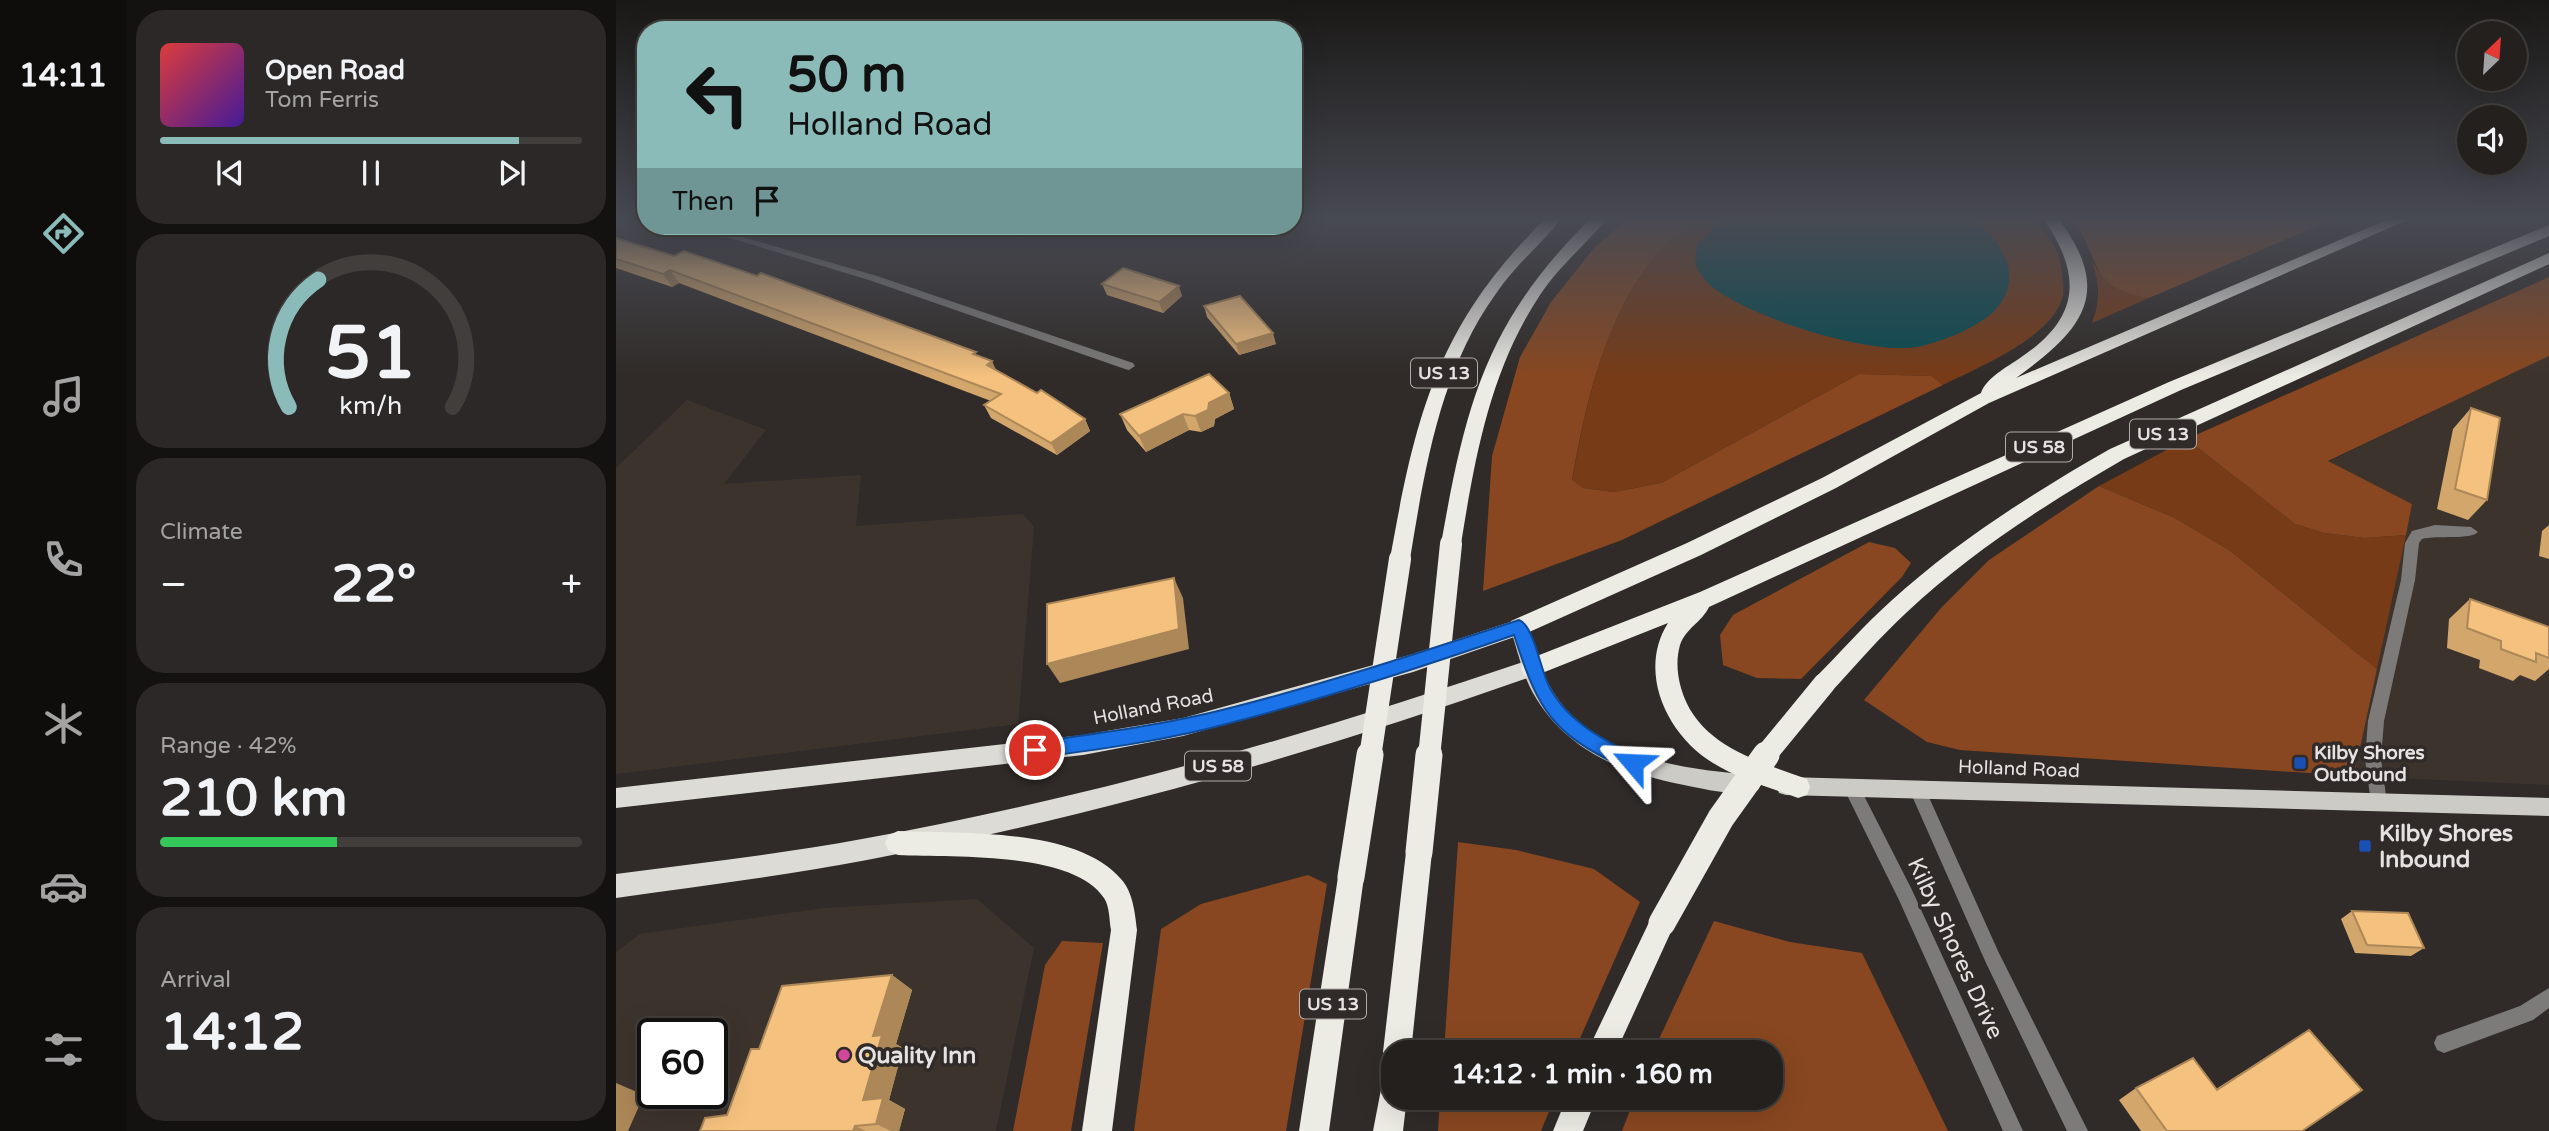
<!DOCTYPE html>
<html lang="en">
<head>
<meta charset="utf-8">
<style>
	:root { --surface:#24201e; --page:#2c2827; --text:#f1f3f6; --muted:#a3a3a4; --line:#413e3c; --accent:#8bbbb9 }
	body { margin:0; font-family:"Varela Round",sans-serif; background:var(--page); color:var(--text); height:100vh; display:flex; flex-direction:column; font-size:26px; white-space:nowrap }
	* { box-sizing:border-box; margin:0 }
	p { font-size:23px; color:var(--muted) }
	.icon { flex:none; width:38px; height:38px; fill:none; stroke:currentColor; stroke-width:2; stroke-linecap:round; stroke-linejoin:round }
	.map { position:relative; flex:1; overflow:hidden }
	.sheet { display:flex; flex-direction:column; gap:10px; padding:10px; background:#141210; width:490px }
	.sheet>* { flex:none }
	.top-card { position:absolute; left:21px; top:21px; width:665px; height:214px; border-radius:28px; box-shadow:0 7px 28px #0002,0 0 0 2px var(--line); background:#8bbbb9; color:#111; overflow:hidden }
	.needle { width:46px; rotate:25deg }
	.buttons { position:absolute; left:1841px; top:21px; display:grid; gap:14px }
	.buttons a { display:grid; place-items:center; width:70px; height:70px; border-radius:50%; background:var(--surface); box-shadow:0 7px 28px #0002,0 0 0 2px var(--line); font-size:35px }
	.speed { position:absolute; left:21px; top:1018px; display:flex; gap:14px; font-size:35px; font-weight:700; text-align:center }
	.speed>* { display:grid; place-content:center; width:91px; height:91px; border-radius:50%; background:var(--surface); box-shadow:0 7px 28px #0002,0 0 0 2px var(--line); line-height:1 }
	.speed .limit { border:4px solid #111; border-radius:10px; background:#fff; color:#111 }
	.pin { position:absolute; display:grid; place-items:center; width:60px; height:60px; color:#fff; margin:-30px; border:4px solid #fff; border-radius:50%; box-shadow:0 2px 7px #0007 }
	.me { position:absolute; width:77px; margin:-38px; rotate:296deg; stroke-linejoin:round; filter:drop-shadow(0 0 5px #0008) }
	.turn { display:flex; align-items:center; gap:24px; height:147px; padding:0 35px; font-size:32px }
	.turn .icon { width:91px; height:91px; stroke-width:2.5 }
	.turn b { display:block; font-size:49px; line-height:60px }
	.then { display:flex; align-items:center; height:66px; padding:0 35px; background:#0003; gap:14px; font-size:26px }
	.big { font-size:52px; font-weight:700; line-height:1.1 }
	.sheet .card { flex:1; display:flex; flex-direction:column; justify-content:center; gap:10px; min-width:0; padding:0 24px; border-radius:28px; background:var(--page) }
	.sheet .dial { align-items:center; gap:0 }
	.dial svg { height:182px; overflow:visible; fill:none; stroke:var(--line); stroke-width:7; stroke-linecap:round; text-anchor:middle }
	.dial text { fill:var(--text); stroke:none }
	.song { display:flex; align-items:center; gap:21px }
	.cover { width:84px; height:84px; border-radius:10px; background:linear-gradient(135deg,hsl(0 70% 55%),hsl(260 70% 35%)) }
	.played { height:7px; border-radius:4px; background:linear-gradient(90deg,var(--accent) 85%,var(--line) 85%) }
	.keys { display:flex; justify-content:space-around; direction:ltr }
	.heat { display:flex; justify-content:space-between; align-items:center; font-size:38px; direction:ltr }
	.charge { height:10px; border-radius:5px; background:linear-gradient(90deg,#34c759 42%,var(--line) 0) }
	.trip { position:absolute; left:765px; top:1040px; width:402px; height:70px; border-radius:28px; background:var(--surface); box-shadow:0 7px 28px #0002,0 0 0 2px var(--line); font-weight:700; line-height:70px; text-align:center }
	main { display:flex; flex:1; min-height:0 }
	.dock { display:flex; flex-direction:column; width:126px; justify-content:space-around; align-items:center; background:#0e0d0c; color:var(--muted) }
	.dock .icon { width:49px; height:49px }
	.dock .current { color:var(--accent) }
	.dock b { font-size:32px; color:var(--text) }
	.map>svg:first-child { display:block }
</style>
</head>
<body>
<main>
<nav class="dock">
<b>14:11</b>
<svg class="icon current" aria-label="directions" viewBox="0 0 24 24"><path d="M12 3l9 9-9 9-9-9zM9 14v-3h6M13 9l2 2-2 2"/></svg>
<svg class="icon" aria-label="music" viewBox="0 0 24 24"><path d="M9 18V5l10-2v13"/><circle cx="6" cy="18" r="3"/><circle cx="16" cy="16" r="3"/></svg>
<svg class="icon" aria-label="phone" viewBox="0 0 24 24"><path d="M5 4h4l2 5-3 2q2 4 5 5l2-3 5 2v4C11 20 4 13 5 4z"/></svg>
<svg class="icon" aria-label="climate" viewBox="0 0 24 24"><path d="M12 3v18M4 7l16 10M4 17L20 7"/></svg>
<svg class="icon" aria-label="car" viewBox="0 0 24 24"><path d="M5 17H2v-5l4-1 3-4h7l3 4 3 1v5h-3M9 17h6M6 11h13"/><circle cx="7" cy="17" r="2"/><circle cx="17" cy="17" r="2"/></svg>
<svg class="icon" aria-label="filters" viewBox="0 0 24 24"><path d="M4 7h16M4 17h16"/><circle cx="9" cy="7" r="2"/><circle cx="15" cy="17" r="2"/></svg>
</nav>
<section class="sheet">
<div class="card">
<div class="song"><i class="cover"></i><div><b>Open Road</b><p>Tom Ferris</p></div></div>
<div class="played"></div>
<div class="keys"><svg class="icon" aria-label="previous" viewBox="0 0 24 24"><path d="M18 5L8 12l10 7zM5 5v14"/></svg><svg class="icon" aria-label="pause" viewBox="0 0 24 24"><path d="M8 5v14M16 5v14"/></svg><svg class="icon" aria-label="next" viewBox="0 0 24 24"><path d="M6 5l10 7-10 7zM19 5v14"/></svg></div>
</div>
<div class="card dial"><svg viewBox="0 0 100 80">
<path d="M14 69A42 42 0 1 1 86 69"/>
<path d="M14 69A42 42 0 0 1 27 13" stroke="#8bbbb9"/>
<text x="50" y="56" font-size="32" font-weight="700">51</text>
<text x="50" y="72" font-size="11">km/h</text>
</svg></div>
<div class="card"><p>Climate</p>
<div class="heat"><a>−</a><b class="big">22°</b><a>+</a></div>
</div>
<div class="card"><p>Range · 42%</p><b class="big">210 km</b><div class="charge"></div></div>
<div class="card"><p>Arrival</p><b class="big">14:12</b></div>
</section>
<div class="map">
<svg width="1933" height="1131" viewBox="0 0 1933 1131">
	<rect width="100%" height="100%" fill="#302b28"/>
	<!-- built -->
	<path fill="#3d332d" fill-rule="evenodd" d="M 1933,356 L 1933,785 L 1738,776 L 1796,504 L 1712,462 Z
		M 71,400 L 150,430 L 108,484 L 245,475 L 240,526 L 407,514 L 418,527 L 402,724 L 0,774 L 0,468 Z
		M 361,899 L 418,948 L 380,1131 L 0,1131 L 0,952 L 24,934 L 208,908 ZM 37,1034 L 96,1034 L 96,1094 L 37,1094 Z"/>
	<!-- green -->
	<path fill="#773b17" d="M 1079,218 L 1416,218 C 1431,232 1446,253 1446,274 C 1447,281 1448,290 1447,296 C 1436,338 1363,367 1327,385 L 1314,376 L 1243,374 L 1045,483 L 998,492 L 967,488 L 956,481 C 972,390 998,275 1079,218 Z
		M 1476,262 C 1492,284 1507,294 1533,298 L 1476,323 C 1484,300 1484,286 1476,262 Z
		M 1571,439 L 1679,524 L 1708,533 L 1749,538 L 1790,535 L 1761,669 L 1613,550 L 1559,518 L 1483,486 Z"/>
	<!-- forest -->
	<path fill="#884720" d="M 1012,218 L 1079,218 C 998,275 972,390 956,480 L 967,488 L 998,492 L 1045,483 L 1243,374 L 1315,376 L 1327,385 L 1006,540 L 867,591 L 876,456 L 904,357 L 935,302 L 979,247 Z
		M 1453,218 L 1720,218 L 1533,298 C 1467,288 1487,252 1453,218 Z
		M 1933,277 L 1933,356 L 1712,461 L 1796,504 L 1790,535 L 1749,538 L 1708,533 L 1679,524 L 1571,439 Z
		M 1483,486 L 1559,518 L 1613,550 L 1761,669 L 1738,776 L 1344,750 L 1311,742 L 1248,700 L 1325,608 L 1373,560 Z
		M 1253,542 L 1279,548 L 1295,563 L 1286,577 L 1185,679 L 1141,678 L 1107,665 L 1104,635 L 1117,615 Z
		M 842,842 L 900,850 L 978,869 L 1024,902 L 958,1052 L 828,1052 Z
		M 692,875 L 711,884 L 670,1131 L 518,1131 L 545,929 L 585,904 Z
		M 1098,921 L 1174,942 L 1246,953 L 1332,1131 L 1006,1131 L 1019,1097 L 1155,1097 L 1155,1052 L 1037,1052 Z
		M 446,941 L 487,943 L 455,1131 L 397,1131 L 429,965 Z
		M 824,1097 L 939,1097 L 925,1131 L 822,1131 Z"/>
	<!-- water -->
	<path fill="#094c52" d="M 1107,218 L 1355,218 C 1386,238 1410,279 1378,311 C 1361,328 1329,340 1306,346 C 1260,358 1125,316 1091,282 C 1086,277 1083,270 1079,265 L 1081,245 Z"/>
	<g fill="none" stroke-linecap="round" stroke-linejoin="round">
		<!-- service -->
		<path fill="#7c7b79" fill-rule="evenodd" d="M 1819,525 L 1855,527 L 1862,532 C 1855,540 1821,535 1806,539 L 1803,543 L 1799,580 L 1768,721 L 1765,759 L 1771,803 L 1769,808 L 1763,811 L 1757,808 L 1755,803 L 1749,759 L 1752,721 L 1785,580 L 1789,543 L 1796,531 Z"/>
		<!-- minor -->
		<path fill="#7c7b79" fill-rule="evenodd" d="M 74,226 L 89,226 L 261,276 L 517,363 L 519,366 L 513,370 L 509,369 L 253,280 Z
			M 1933,988 L 1933,1008 L 1917,1020 L 1828,1053 L 1821,1050 L 1818,1043 L 1821,1036 L 1904,1006 Z"/>
		<!-- tertiary -->
		<path fill="#7c7b79" fill-rule="evenodd" d="M 1235,780 L 1241,782 L 1295,888 L 1407,1131 L 1387,1131 L 1283,900 L 1227,787 L 1229,782 Z
			M 1301,782 L 1307,784 L 1382,951 L 1472,1131 L 1451,1131 L 1370,963 L 1293,789 L 1295,784 Z"/>
		<!-- primary -->
		<path fill="#cccbc6" fill-rule="evenodd" d="M 903,620 L 909,622 L 912,627 C 918,645 922,666 932,683 C 971,757 1060,768 1135,775 L 1142,778 L 1145,784 L 1142,790 C 1122,798 1089,789 1068,785 C 1006,773 949,750 917,693 C 906,673 901,649 894,627 L 897,622 Z
			M 1170,777 L 1933,798 L 1933,816 L 1170,795 L 1163,793 L 1160,786 L 1163,779 Z"/>
		<!-- trunk -->
		<path fill="#dcdbd5" fill-rule="evenodd" d="M 903,619 L 910,621 L 913,627 L 910,633 L 797,672 L 567,736 L 467,755 L 0,808 L 0,788 L 467,735 L 567,718 L 797,654 Z
			M 916,659 L 923,662 L 926,668 L 923,674 C 704,752 480,816 251,860 C 168,876 84,886 0,898 L 0,874 C 82,863 165,854 246,839 C 474,798 697,734 916,659 Z"/>
		<!-- motorway -->
		<path fill="#ecebe4" fill-rule="evenodd" d="M 930,218 L 946,218 C 925,245 898,266 879,295 C 824,372 809,468 794,559 L 791,565 L 777,565 L 774,559 C 800,414 821,325 930,218 Z
			M 975,218 L 991,218 C 970,245 943,266 924,295 C 874,370 859,457 845,544 L 842,549 L 828,549 L 825,544 C 850,403 870,322 975,218 Z
			M 1427,218 L 1442,218 C 1499,294 1466,330 1400,378 L 1775,218 L 1796,218 L 1373,403 L 1220,488 L 1085,555 L 911,633 L 903,636 L 895,633 L 892,627 L 895,621 L 1071,543 L 1206,478 L 1365,393 C 1370,378 1391,367 1404,358 C 1464,318 1467,276 1427,218 Z
			M 1933,225 L 1933,236 L 1565,390 L 1093,607 C 1086,622 1070,628 1064,645 C 1060,659 1061,674 1065,688 C 1081,745 1141,761 1191,779 L 1194,787 L 1191,795 L 1182,798 C 1153,787 1123,779 1097,763 C 1051,735 1021,672 1052,623 L 916,677 L 908,675 L 905,668 L 908,661 L 1084,592 L 1553,382 Z
			M 1933,253 L 1933,264 L 1508,459 C 1430,504 1355,552 1290,613 C 1264,637 1240,665 1216,691 L 1208,694 L 1200,691 L 1197,684 L 1200,677 C 1225,652 1248,625 1275,601 C 1341,541 1417,493 1494,449 Z
			M 282,831 C 345,834 460,827 505,879 C 517,892 519,913 521,930 L 496,1131 L 466,1131 L 495,930 C 493,920 494,907 488,898 C 456,850 334,858 282,855 L 273,851 L 269,843 L 273,835 Z
			M 803,840 L 812,843 L 816,852 L 795,1052 L 777,1052 L 777,1065 L 771,1062 L 767,1052 L 790,852 L 794,843 Z
			M 735,865 L 744,868 L 748,877 L 713,1131 L 683,1131 L 722,877 L 726,868 Z
			M 1046,910 L 1055,914 L 1059,923 L 1000,1052 L 971,1052 L 1037,914 Z
			M 777,1074 L 777,1097 L 791,1097 L 787,1131 L 757,1131 L 767,1079 Z
			M 951,1097 L 981,1097 L 967,1131 L 937,1131 Z"/>
		<!-- motorway-bridge-far1 -->
		<path stroke="#ecebe4" stroke-width="22" d="M 754,757 L 784,559
			M 813,757 L 835,544
			M 1148,757 L 1208,684"/>
		<!-- motorway-bridge -->
		<path stroke="#ecebe4" stroke-width="27" d="M 803,852 L 813,755
			M 735,877 L 754,755
			M 1046,923 L 1105,818 L 1150,755"/>
	</g>
	<!-- wall -->
	<path fill="#d3a66c" d="M 0,238 L 363,357 L 380,370 L 469,419 L 474,431 L 441,455 L 375,418 L 368,405 L 375,401 L 63,283 L 56,287 L 0,268 Z
		M 486,284 L 566,296 L 547,313 L 491,295 Z
		M 588,306 L 660,344 L 623,355 L 591,317 Z
		M 613,393 L 618,409 L 599,419 L 598,426 L 585,432 L 573,430 L 530,452 L 511,430 L 504,414 Z
		M 1855,408 L 1871,500 L 1852,520 L 1821,509 L 1837,429 Z
		M 1933,525 L 1933,559 L 1923,556 L 1926,531 Z
		M 1854,599 L 1933,627 L 1933,669 L 1919,681 L 1904,675 L 1897,681 L 1863,668 L 1864,660 L 1831,648 L 1833,619 Z
		M 1736,911 L 1808,948 L 1795,956 L 1739,953 L 1725,919 Z
		M 276,975 L 296,990 L 280,1044 L 287,1048 L 273,1100 L 289,1109 L 283,1131 L 84,1131 L 111,1115 L 143,1049 Z
		M 1693,1030 L 1686,1131 L 1525,1131 L 1503,1100 L 1520,1088 L 1600,1089 Z"/>
	<!-- shaded-wall -->
	<path fill="#ac8758" d="M 54,270 L 63,283 L 56,287 L 47,274 Z
		M 563,286 L 566,296 L 547,313 L 543,302 Z
		M 657,333 L 660,344 L 623,355 L 620,344 Z
		M 376,361 L 382,374 L 371,365 Z
		M 613,393 L 618,409 L 599,419 L 598,426 L 585,432 L 579,416 L 593,403 Z
		M 567,414 L 573,430 L 530,452 L 523,436 Z
		M 469,419 L 474,431 L 441,455 L 435,443 Z
		M 558,578 L 567,598 L 573,649 L 444,683 L 431,664 Z
		M 276,975 L 296,990 L 280,1044 L 287,1048 L 273,1100 L 289,1109 L 283,1131 L 275,1131 L 260,1124 L 247,1100 L 257,1036 Z
		M 0,1083 L 28,1095 L 12,1131 L 0,1131 Z
		M 239,1126 L 250,1131 L 237,1131 Z"/>
	<!-- building -->
	<path fill="#f5c17e" stroke="#ac8758" stroke-width="2" d="M 0,238 L 58,256 L 68,251 L 141,276 L 145,273 L 360,352 L 357,354 L 376,361 L 371,365 L 421,393 L 425,390 L 469,419 L 435,443 L 368,405 L 385,394 L 54,270 L 47,274 L 0,259 Z
		M 507,268 L 563,286 L 543,302 L 486,284 Z
		M 624,296 L 657,333 L 620,344 L 588,306 Z
		M 593,374 L 613,393 L 593,403 L 592,410 L 579,416 L 567,414 L 523,436 L 504,414 Z
		M 1855,408 L 1884,418 L 1871,500 L 1839,489 Z
		M 558,578 L 563,629 L 431,664 L 431,604 Z
		M 1854,599 L 1933,627 L 1933,658 L 1920,653 L 1920,662 L 1885,649 L 1885,641 L 1851,628 Z
		M 1736,911 L 1792,913 L 1808,948 L 1751,945 Z
		M 276,975 L 257,1036 L 266,1035 L 247,1100 L 267,1098 L 260,1124 L 239,1126 L 237,1131 L 84,1131 L 89,1118 L 111,1115 L 135,1049 L 143,1049 L 166,986 Z
		M 1693,1030 L 1746,1090 L 1686,1131 L 1551,1131 L 1520,1088 L 1577,1058 L 1601,1090 Z"/>
	<!-- sky -->
	<linearGradient id="sky" x2="0" y2="1"><stop stop-color="#1a1816"/><stop offset="0.58" stop-color="#484a53"/><stop offset="1" stop-color="#484a53" stop-opacity="0"/></linearGradient>
	<rect width="1933" height="377" fill="url(#sky)"/>
	<!-- route -->
	<path fill="#1a73e8" stroke="#114b97" stroke-width="2" d="M 903,620 C 918,625 925,673 934,688 C 953,723 989,741 1023,757 L 1026,763 L 1023,769 C 1013,773 1003,765 993,760 C 930,729 919,699 898,635 C 806,667 713,697 618,722 C 553,740 486,749 419,758 L 413,756 L 410,750 L 413,745 L 419,742 C 486,733 553,724 618,707 C 715,682 809,651 903,620 Z"/>
	<!-- markers -->
	<g fill="#1a4fb4" stroke="#302b28" stroke-width="2.5">
		<rect x="1677" y="756" width="14" height="14" rx="3.5"/>
		<rect x="1742" y="839" width="14" height="14" rx="3.5"/>
	</g>
	<circle fill="#d1479c" stroke="#302b28" stroke-width="2.5" cx="228" cy="1055" r="7"/>
	<g text-anchor="middle" stroke-width="7" stroke-linejoin="round" paint-order="stroke">
		<!-- shield labels -->
		<g fill="#302b28" stroke="#afabaa" stroke-width="2">
			<rect x="795" y="358.5" width="66" height="29" rx="5"/>
			<rect x="1514" y="419.5" width="66" height="29" rx="5"/>
			<rect x="1390" y="432.5" width="66" height="29" rx="5"/>
			<rect x="569" y="751.5" width="66" height="29" rx="5"/>
			<rect x="684" y="989.5" width="66" height="29" rx="5"/>
		</g>
		<g font-size="18" font-weight="bold" fill="#e6e2e1">
			<text x="828" y="379">US 13</text>
			<text x="1547" y="440">US 13</text>
			<text x="1423" y="453">US 58</text>
			<text x="602" y="772">US 58</text>
			<text x="717" y="1010">US 13</text>
		</g>
		<!-- street labels -->
		<g font-size="19" fill="#e6e2e1" stroke="#302b28">
			<text transform="translate(537 706) rotate(-11)" y="7">Holland Road</text>
			<text transform="translate(1403 768) rotate(2)" y="7">Holland Road</text>
		</g>
		<!-- poi labels -->
		<g font-size="19" font-weight="bold" fill="#e6e2e1" stroke="#302b28" text-anchor="start">
			<text x="1698" y="759">Kilby Shores<tspan x="1698" dy="22">Outbound</tspan></text>
		</g>
		<!-- near-poi labels -->
		<g font-size="23" font-weight="bold" fill="#e6e2e1" stroke="#302b28" text-anchor="start">
			<text x="1763" y="841">Kilby Shores<tspan x="1763" dy="26">Inbound</tspan></text>
			<text x="242" y="1063">Quality Inn</text>
		</g>
		<!-- near-street labels -->
		<g font-size="23" fill="#e6e2e1" stroke="#302b28">
			<text transform="translate(1340 948) rotate(65)" y="8">Kilby Shores Drive</text>
		</g>
	</g>
</svg>
<div class="buttons">
<a><svg class="needle" viewBox="-14 -14 28 28"><path d="M0-13l5 13h-10z" fill="#e53935"/><path d="M0 13l5-13h-10z" fill="#a3a3a4"/></svg></a>
<a><svg class="icon" aria-label="sound" viewBox="0 0 24 24"><path d="M4 9h4l5-4v14l-5-4H4zM17 9q2 3 0 6"/></svg></a>
</div>
<div class="speed"><div class="limit">60</div></div>
<div class="pin" style="left:419px;top:750px;background:#d93025"><svg class="icon" aria-label="arrive" viewBox="0 0 24 24"><path d="M6 21V4h12l-3 4 3 4H6"/></svg></div>
<svg class="me" style="left:1017px;top:763px" viewBox="-20 -20 40 40"><path d="M0-17L14 15 0 8-14 15z" fill="#1a73e8" stroke="#fff" stroke-width="4"/></svg>
<div class="trip">14:12 · 1 min · 160 m</div>
<div class="top-card">
<div class="turn"><svg class="icon" aria-label="left" viewBox="0 0 24 24"><path d="M17 20v-9H6M10 6l-5 5 5 5"/></svg><div><b>50 m</b>Holland Road</div></div>
<div class="then">Then<svg class="icon" aria-label="arrive" viewBox="0 0 24 24"><path d="M6 21V4h12l-3 4 3 4H6"/></svg></div>
</div>
</div>
</main>
</body>
</html>
